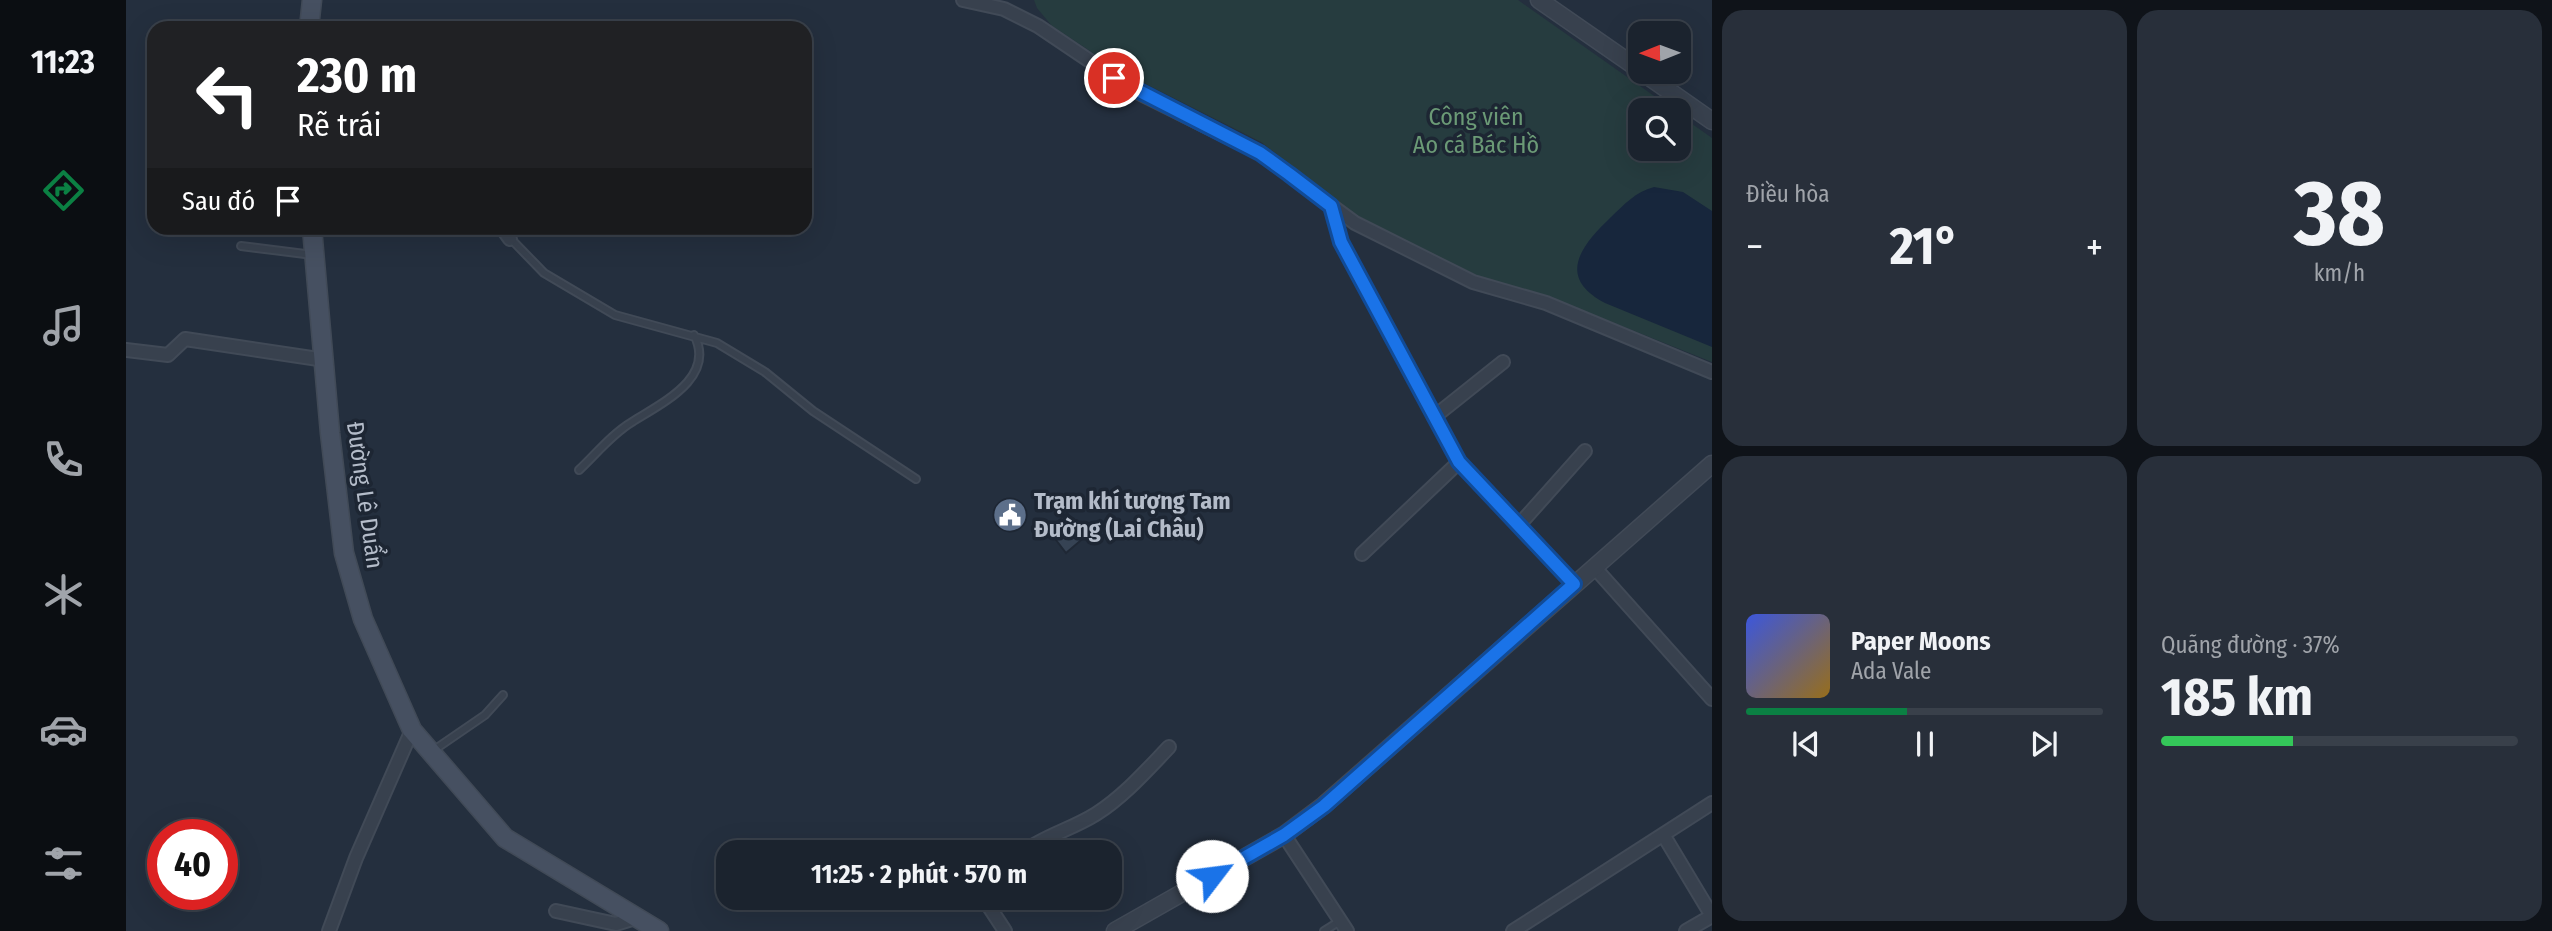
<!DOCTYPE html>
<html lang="vi">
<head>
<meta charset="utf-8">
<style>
	:root { --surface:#1b232e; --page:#282f3a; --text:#f1f3f6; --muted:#a0a4aa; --line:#39404a; --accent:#0b8043 }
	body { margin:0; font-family:"Fira Sans Condensed",sans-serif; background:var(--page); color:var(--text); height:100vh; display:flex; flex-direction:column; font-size:26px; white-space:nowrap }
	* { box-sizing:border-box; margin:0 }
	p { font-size:23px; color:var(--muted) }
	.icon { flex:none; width:38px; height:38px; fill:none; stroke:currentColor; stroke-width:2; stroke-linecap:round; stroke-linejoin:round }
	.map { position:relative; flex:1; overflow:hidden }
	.details { display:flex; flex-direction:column; gap:10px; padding:10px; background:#0f1319; width:840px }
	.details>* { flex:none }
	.top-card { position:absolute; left:21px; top:21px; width:665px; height:214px; border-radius:21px; box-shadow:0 7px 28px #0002,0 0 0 2px var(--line); background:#202124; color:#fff; overflow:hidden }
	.needle { width:46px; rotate:269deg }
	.fabs { position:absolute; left:1502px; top:21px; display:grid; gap:14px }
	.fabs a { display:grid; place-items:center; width:63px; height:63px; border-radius:14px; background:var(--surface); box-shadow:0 7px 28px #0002,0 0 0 2px var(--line); font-size:35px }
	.speed { position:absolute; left:21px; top:819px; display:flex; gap:14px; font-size:35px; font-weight:700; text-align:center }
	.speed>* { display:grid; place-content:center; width:91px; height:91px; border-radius:50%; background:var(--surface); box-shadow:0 7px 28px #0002,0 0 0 2px var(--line); line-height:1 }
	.speed .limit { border:10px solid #d22; background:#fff; color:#111 }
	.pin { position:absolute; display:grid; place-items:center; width:60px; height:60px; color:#fff; margin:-30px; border:4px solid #fff; border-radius:50%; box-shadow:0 2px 7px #0007 }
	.me { position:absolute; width:77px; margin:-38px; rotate:60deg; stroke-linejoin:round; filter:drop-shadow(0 0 5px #0008) }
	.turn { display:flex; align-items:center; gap:24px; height:147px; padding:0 35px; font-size:32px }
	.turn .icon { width:91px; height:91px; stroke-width:2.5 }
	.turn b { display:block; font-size:49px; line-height:60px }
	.then { display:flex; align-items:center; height:66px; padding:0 35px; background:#0003; gap:14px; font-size:26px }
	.big { font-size:52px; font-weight:700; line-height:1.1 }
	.details .widget { flex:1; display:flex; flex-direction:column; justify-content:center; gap:10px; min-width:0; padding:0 24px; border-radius:21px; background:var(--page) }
	.details .dial { align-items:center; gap:0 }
	.dial b { font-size:91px; line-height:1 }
	.song { display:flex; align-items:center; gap:21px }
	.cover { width:84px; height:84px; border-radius:10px; background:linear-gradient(135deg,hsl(230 70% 55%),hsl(40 70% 35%)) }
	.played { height:7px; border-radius:4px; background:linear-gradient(90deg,var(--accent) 45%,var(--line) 45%) }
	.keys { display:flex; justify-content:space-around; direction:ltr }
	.heat { display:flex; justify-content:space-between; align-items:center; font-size:38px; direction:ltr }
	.charge { height:10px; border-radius:5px; background:linear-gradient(90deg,#34c759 37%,var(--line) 0) }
	.details .tiles { flex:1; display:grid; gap:10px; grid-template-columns:repeat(2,1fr) }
	.trip { position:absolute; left:590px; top:840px; width:406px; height:70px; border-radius:21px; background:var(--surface); box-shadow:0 7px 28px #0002,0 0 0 2px var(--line); font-weight:700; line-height:70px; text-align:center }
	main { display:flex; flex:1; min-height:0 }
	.menu { display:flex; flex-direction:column; width:126px; justify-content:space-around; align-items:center; background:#0b0e12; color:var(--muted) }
	.menu .icon { width:49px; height:49px }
	.menu .active { color:var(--accent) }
	.menu b { font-size:32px; color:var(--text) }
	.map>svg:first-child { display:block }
</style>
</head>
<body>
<main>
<nav class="menu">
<b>11:23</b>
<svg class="icon active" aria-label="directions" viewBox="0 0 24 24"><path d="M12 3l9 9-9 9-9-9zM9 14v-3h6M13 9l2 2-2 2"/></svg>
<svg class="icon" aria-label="music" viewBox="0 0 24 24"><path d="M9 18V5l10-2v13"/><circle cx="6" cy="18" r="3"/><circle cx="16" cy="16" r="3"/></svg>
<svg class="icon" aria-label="phone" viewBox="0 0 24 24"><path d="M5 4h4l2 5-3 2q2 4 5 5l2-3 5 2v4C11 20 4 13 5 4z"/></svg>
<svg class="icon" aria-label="climate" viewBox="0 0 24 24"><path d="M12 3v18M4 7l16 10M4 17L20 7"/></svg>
<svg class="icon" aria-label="car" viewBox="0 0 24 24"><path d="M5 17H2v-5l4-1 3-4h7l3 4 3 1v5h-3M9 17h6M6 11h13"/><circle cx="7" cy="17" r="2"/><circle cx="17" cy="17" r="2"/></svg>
<svg class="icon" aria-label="filters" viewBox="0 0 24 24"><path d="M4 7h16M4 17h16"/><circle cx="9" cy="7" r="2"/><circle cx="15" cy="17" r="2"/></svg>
</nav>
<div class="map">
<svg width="1586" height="931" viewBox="0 0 1586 931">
	<rect width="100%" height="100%" fill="#242f3e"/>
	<!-- green -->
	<path fill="#263c3f" d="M 908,0 L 1392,0 L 1548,110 L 1514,110 L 1514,149 L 1552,149 L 1552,114 L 1586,138 L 1586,362 L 1433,301 L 1355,277 L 1278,243 L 1221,209 L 1135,142 L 996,72 L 926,26 L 911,8 Z"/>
	<!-- water -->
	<path fill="#17263c" d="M 1528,187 L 1557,192 L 1586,211 L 1586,347 L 1479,303 C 1430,277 1455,246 1484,218 C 1499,204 1509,192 1528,187 Z"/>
	<!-- building -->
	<path fill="#364354" stroke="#1f2835" stroke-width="2" d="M 941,513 L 960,536 L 940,553 L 930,540 L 937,534 L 929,524 Z"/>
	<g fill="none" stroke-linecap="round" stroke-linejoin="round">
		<!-- service casing -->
		<g stroke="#414a57" stroke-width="10">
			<path id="service" d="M 385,239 L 418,273 L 489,315 L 591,343 L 639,372 L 687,411 L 790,479
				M 115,246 L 187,255
				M 453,470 C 470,454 486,434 506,422 C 534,404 591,378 568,335
				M 308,750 L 359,715 L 377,695
				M 1198,931 L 1214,921"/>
		</g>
		<!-- minor casing -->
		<g stroke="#414a57" stroke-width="16">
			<path id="minor" d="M 837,0 L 878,9 L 912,26 L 1007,90 L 1134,153 L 1229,223 L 1347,282 L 1420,303 L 1586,372
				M 1205,206 L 1215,242 L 1333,462 L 1448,584
				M 376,228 L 384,239
				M 0,350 L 42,355 L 59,339 L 199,360
				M 1308,417 L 1377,362
				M 1393,525 L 1459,451
				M 1236,554 L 1333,462
				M 1469,568 L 1586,699
				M 1158,835 L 1221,931
				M 1538,836 L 1586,916
				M 897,852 C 919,836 946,829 970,814 C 998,796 1020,771 1043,747
				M 861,898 L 862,905 L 879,931
				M 430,911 L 490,924 L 509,918
				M 203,931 L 230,858 L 286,730
				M 1387,931 L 1586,803
				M 1560,931 L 1586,916"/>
		</g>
		<!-- tertiary casing -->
		<g stroke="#414a57" stroke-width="19">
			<path id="tertiary" d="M 1413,0 L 1514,70
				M 1516,72 L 1586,121
				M 989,931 L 1158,835 L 1198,805 L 1586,464"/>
		</g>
		<!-- secondary casing -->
		<g stroke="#414a57" stroke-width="21">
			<path id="secondary" d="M 183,28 L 186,0
				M 186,228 L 204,433 L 218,553 L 237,619 L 286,730 L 379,838 L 533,931"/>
		</g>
		<!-- service -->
		<use href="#service" stroke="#38414e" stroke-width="6"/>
		<!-- minor -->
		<use href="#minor" stroke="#38414e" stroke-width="12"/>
		<!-- tertiary -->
		<use href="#tertiary" stroke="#38414e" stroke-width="16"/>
		<!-- secondary -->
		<use href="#secondary" stroke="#465061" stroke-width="18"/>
	</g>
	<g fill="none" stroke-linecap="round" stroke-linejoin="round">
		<!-- route casing -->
		<g stroke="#114b97" stroke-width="18">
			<path id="route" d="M 988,78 L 1134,153 L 1163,174 L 1205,206 L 1215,242 L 1333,462 L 1448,584 L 1198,806 L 1158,835 L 1086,876"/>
		</g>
		<!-- route -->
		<use href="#route" stroke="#1a73e8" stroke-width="12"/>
	</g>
	<!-- icons -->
	<defs>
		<g id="civic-disc" transform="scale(1.75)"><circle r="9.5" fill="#5c6f8a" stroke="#1d2633"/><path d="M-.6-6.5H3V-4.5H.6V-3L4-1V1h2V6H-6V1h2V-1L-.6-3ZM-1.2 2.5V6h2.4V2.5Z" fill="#fff"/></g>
	</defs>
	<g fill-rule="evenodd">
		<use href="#civic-disc" x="884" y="515"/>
	</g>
	<g text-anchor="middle" stroke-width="7" stroke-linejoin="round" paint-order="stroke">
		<!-- park labels -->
		<g font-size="24" fill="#6b9a76" stroke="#1d2633">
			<text x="1350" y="125">Công viên<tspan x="1350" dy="28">Ao cá Bác Hồ</tspan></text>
		</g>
		<!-- street labels -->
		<g font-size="24" fill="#b4bcc9" stroke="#1d2633">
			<text transform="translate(239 495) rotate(82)" y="8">Đường Lê Duẩn</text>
		</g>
		<!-- poi labels -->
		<g font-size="24" font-weight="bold" fill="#b4bcc9" stroke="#1d2633" text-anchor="start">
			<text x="908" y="509">Trạm khí tượng Tam<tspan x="908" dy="28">Đường (Lai Châu)</tspan></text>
		</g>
	</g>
</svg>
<div class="fabs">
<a><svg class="needle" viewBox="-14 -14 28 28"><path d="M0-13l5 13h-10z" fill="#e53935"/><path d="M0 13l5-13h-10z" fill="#a0a4aa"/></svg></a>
<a><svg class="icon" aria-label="search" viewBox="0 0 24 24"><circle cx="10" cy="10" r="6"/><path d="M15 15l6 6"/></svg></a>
</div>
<div class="speed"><div class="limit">40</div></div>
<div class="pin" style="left:988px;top:78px;background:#d93025"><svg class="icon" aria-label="arrive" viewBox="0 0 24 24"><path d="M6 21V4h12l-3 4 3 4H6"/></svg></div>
<svg class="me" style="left:1086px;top:876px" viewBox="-20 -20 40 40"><circle r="19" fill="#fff"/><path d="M0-13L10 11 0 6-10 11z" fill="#1a73e8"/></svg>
<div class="trip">11:25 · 2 phút · 570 m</div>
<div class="top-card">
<div class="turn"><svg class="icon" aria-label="left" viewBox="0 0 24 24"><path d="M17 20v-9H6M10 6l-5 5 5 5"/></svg><div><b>230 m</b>Rẽ trái</div></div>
<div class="then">Sau đó<svg class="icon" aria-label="arrive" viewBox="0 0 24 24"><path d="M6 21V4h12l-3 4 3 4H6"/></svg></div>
</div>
</div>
<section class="details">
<div class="tiles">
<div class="widget"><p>Điều hòa</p>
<div class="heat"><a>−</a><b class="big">21°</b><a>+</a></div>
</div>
<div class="widget dial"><b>38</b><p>km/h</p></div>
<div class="widget">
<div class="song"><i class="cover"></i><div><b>Paper Moons</b><p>Ada Vale</p></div></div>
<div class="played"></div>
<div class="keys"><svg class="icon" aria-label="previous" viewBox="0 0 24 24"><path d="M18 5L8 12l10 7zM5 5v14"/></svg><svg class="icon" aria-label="pause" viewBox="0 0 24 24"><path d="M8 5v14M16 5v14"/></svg><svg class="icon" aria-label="next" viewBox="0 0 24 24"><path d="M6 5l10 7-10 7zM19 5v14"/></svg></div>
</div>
<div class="widget"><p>Quãng đường · 37%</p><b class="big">185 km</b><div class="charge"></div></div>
</div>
</section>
</main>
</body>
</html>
